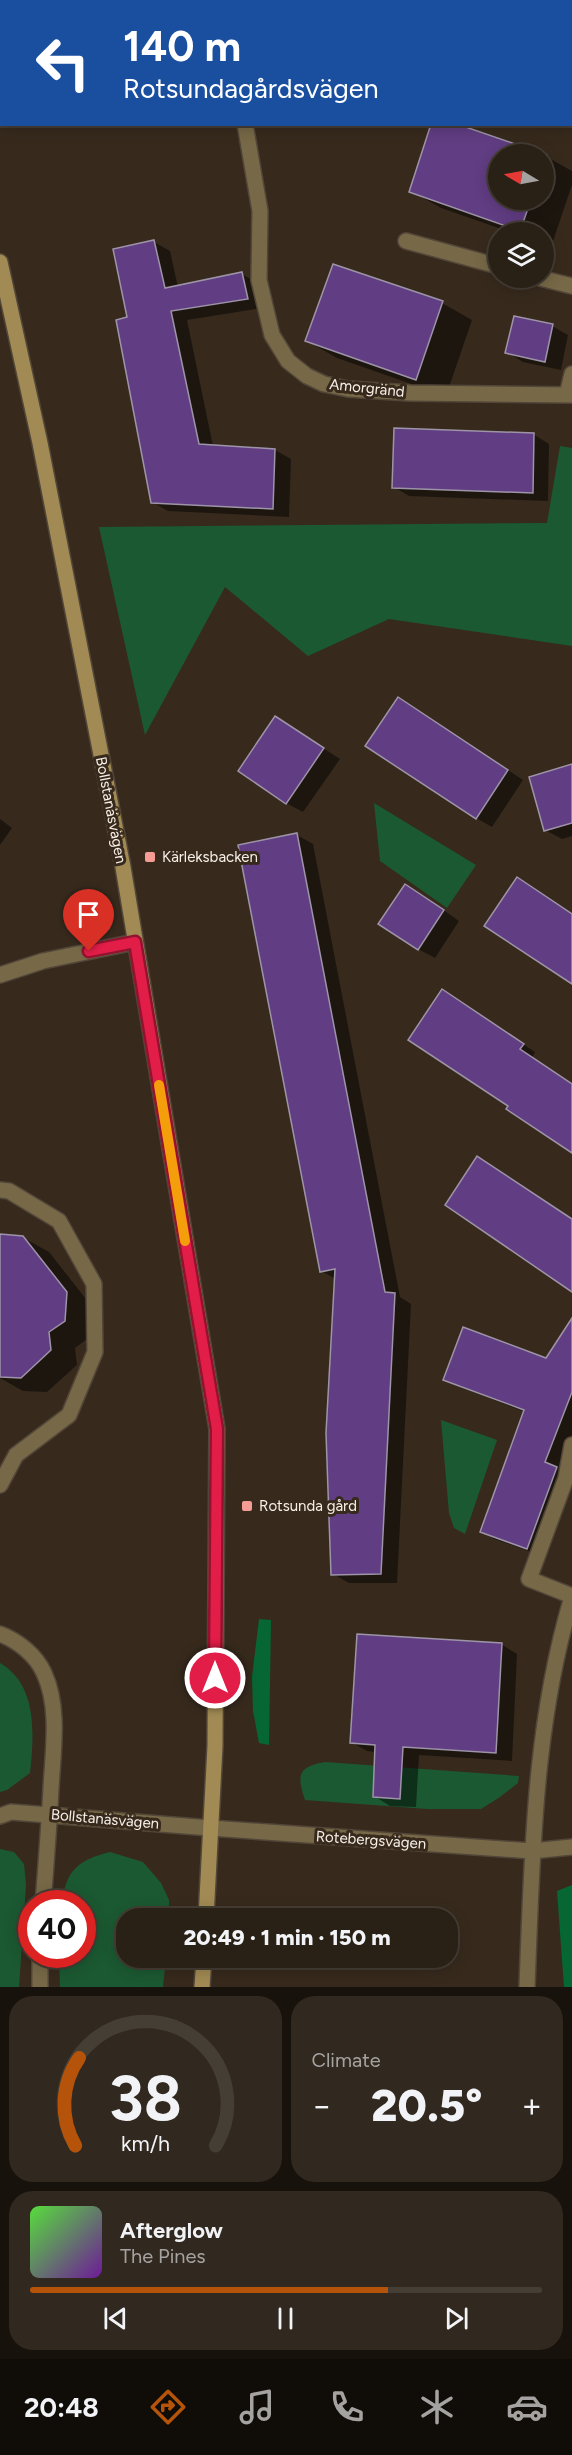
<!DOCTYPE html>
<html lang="en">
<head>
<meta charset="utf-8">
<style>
	:root { --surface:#292016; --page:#31281f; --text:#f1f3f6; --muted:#a5a3a1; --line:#453e35; --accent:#b45309 }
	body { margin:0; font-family:Figtree,sans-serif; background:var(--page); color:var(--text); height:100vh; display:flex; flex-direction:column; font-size:22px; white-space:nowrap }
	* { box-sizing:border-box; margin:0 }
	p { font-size:20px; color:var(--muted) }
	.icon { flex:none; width:33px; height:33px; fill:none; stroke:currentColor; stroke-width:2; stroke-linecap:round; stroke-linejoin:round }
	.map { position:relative; height:1987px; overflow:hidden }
	.side { display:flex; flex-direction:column; gap:9px; padding:9px; background:#17120c; flex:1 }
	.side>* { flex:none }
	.top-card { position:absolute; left:0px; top:0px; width:573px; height:126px; box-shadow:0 3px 15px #0003,0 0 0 2px var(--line); background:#1a4fa0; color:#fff; overflow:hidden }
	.needle { width:39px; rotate:280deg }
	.tools { position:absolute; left:488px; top:144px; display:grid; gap:12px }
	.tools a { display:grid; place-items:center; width:66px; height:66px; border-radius:50%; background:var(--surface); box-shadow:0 3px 15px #0003,0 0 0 2px var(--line); font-size:30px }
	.speed { position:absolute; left:18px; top:1890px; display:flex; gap:12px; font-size:30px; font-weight:700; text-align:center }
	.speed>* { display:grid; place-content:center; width:78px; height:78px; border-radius:50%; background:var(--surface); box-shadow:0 3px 15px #0003,0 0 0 2px var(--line); line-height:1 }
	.speed .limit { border:9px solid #d22; background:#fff; color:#111 }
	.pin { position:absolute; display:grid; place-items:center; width:51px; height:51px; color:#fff; margin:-62px -26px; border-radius:50% 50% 50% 0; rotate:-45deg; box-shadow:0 0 6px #0007 }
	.pin .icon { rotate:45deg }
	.me { position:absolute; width:66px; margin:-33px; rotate:0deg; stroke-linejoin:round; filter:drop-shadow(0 0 4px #0008) }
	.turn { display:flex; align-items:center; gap:21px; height:126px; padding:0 24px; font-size:27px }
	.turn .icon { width:78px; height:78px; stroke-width:2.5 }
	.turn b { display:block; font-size:42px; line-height:51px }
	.big { font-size:45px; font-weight:800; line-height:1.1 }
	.side .tile { flex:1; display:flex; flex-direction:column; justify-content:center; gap:9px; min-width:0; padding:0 21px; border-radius:24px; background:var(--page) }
	.side .dial { align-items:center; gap:0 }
	.dial svg { height:156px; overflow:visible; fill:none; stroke:var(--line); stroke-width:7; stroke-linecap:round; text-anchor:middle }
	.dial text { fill:var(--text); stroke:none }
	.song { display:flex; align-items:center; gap:18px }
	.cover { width:72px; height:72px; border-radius:9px; background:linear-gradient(135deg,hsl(110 70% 55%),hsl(280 70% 35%)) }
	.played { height:6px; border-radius:3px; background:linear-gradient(90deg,var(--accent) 70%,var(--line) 70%) }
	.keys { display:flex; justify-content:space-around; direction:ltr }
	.heat { display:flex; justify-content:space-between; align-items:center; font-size:33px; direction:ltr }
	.side .tiles { flex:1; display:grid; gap:9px; grid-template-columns:1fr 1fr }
	.tile:last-child { grid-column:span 2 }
	.trip { position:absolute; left:116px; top:1908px; width:342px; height:60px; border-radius:24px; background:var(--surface); box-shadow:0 3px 15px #0003,0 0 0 2px var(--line); font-weight:800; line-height:60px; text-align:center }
	.menu { display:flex; height:96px; justify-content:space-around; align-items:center; background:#100d09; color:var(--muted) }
	.menu .icon { width:42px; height:42px }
	.menu .active { color:var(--accent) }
	.menu b { font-size:27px; color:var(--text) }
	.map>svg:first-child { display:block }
</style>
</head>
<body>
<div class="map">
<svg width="572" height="1987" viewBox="0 0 572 1987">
	<rect width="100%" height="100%" fill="#372a1d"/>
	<!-- green -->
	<path fill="#1b5932" d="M 560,446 L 572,448 L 572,646 L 389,619 L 308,656 L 225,587 L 145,735 L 99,527 L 547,523 Z
		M 374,803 L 476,865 L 447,908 L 380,861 Z
		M 441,1420 L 497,1440 L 465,1534 L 454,1528 L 449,1513 Z
		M 0,1663 C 38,1685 34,1735 30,1773 L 7,1790 L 0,1792 Z
		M 325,1762 L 519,1776 L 518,1783 L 500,1797 L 481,1809 L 427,1809 L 305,1800 C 297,1776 297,1767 325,1762 Z
		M 0,1849 L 14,1852 L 24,1864 L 26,1885 L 19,1987 L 0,1987 Z
		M 110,1852 L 143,1862 L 161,1883 L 169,1900 L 169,1918 L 126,1918 L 126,1958 L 166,1958 L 163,1987 L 60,1987 L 59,1955 L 82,1954 L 82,1904 L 62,1903 C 66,1870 78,1860 110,1852 Z"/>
	<!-- forest -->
	<path fill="#066734" d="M 243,0 L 468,0 L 245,2 Z
		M 259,1619 L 271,1620 L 269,1745 L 259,1743 L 253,1711 L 252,1677 Z
		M 572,1885 L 572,1987 L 564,1987 L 557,1891 Z"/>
	<!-- shadow -->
	<path fill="#0007" d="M 527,0 L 572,0 L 572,71 L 572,2 Z
		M 453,124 L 541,154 L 498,154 L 498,200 L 543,200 L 543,155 L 572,171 L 572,185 L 551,247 L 543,244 L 543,232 L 510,232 L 441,208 L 411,191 Z
		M 154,242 L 170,251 L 178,287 L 242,274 L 258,283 L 263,308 L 187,320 L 213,446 L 275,450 L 291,459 L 289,517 L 168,511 L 152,502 L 129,319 Z
		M 334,266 L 442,303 L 472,320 L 446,396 L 337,358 L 307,341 Z
		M 552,326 L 568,335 L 561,370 L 523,362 L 507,352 Z
		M 533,434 L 549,444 L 548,501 L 409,496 L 394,487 Z
		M 414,708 L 523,780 L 492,827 L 476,818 Z
		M 292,728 L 340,759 L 303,812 L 286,803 Z
		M 572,766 L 572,836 L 562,839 L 545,830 Z
		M 0,819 L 12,828 L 0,845 Z
		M 297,835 L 313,844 L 400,1297 L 411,1304 L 397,1583 L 349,1583 L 333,1574 L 336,1279 L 321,1271 Z
		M 422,895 L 459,921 L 435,958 L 418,949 Z
		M 455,999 L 535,1052 L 532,1058 L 572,1084 L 572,1151 L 510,1106 Z
		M 0,1236 L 22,1237 L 49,1252 L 93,1308 L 91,1336 L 75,1348 L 77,1365 L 47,1392 L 23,1391 L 0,1378 Z
		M 572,1321 L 572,1466 L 540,1555 L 494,1539 L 482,1531 L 525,1412 L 458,1386 L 445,1379 L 547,1360 Z
		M 501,1644 L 517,1654 L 512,1761 L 419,1755 L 416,1807 L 390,1806 L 374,1796 L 376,1752 L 367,1751 L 351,1742 Z"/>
	<!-- building -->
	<path fill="#613d83" stroke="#9d94a7" stroke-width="1.5" d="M 431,124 L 457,124 L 547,155 L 543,166 L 543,154 L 498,154 L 498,200 L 531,200 L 520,231 L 409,192 Z
		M 154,240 L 165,288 L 242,272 L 248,299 L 171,311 L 199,444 L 275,449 L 273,509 L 151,503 L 116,320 L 127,317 L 113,249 Z
		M 333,264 L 443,301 L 416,380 L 305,341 Z
		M 514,316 L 553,324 L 545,362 L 505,353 Z
		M 394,428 L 534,433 L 533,493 L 392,488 Z
		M 398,697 L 508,770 L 476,819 L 365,746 Z
		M 275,716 L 324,748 L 286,804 L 238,771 Z
		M 572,764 L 572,823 L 544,831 L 529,777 Z
		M 297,833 L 385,1292 L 395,1293 L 381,1574 L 331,1575 L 326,1433 L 335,1269 L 320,1272 L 238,845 Z
		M 517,877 L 572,914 L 572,984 L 484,926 Z
		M 405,884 L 444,910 L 418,950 L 378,924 Z
		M 442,989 L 524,1044 L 520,1049 L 572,1084 L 572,1153 L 506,1109 L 508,1106 L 408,1040 Z
		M 477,1156 L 572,1219 L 572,1292 L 445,1205 Z
		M 0,1234 L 23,1236 L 67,1292 L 65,1321 L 49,1332 L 51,1350 L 21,1378 L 0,1377 Z
		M 572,1318 L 572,1392 L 545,1462 L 557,1467 L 527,1549 L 480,1532 L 524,1410 L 443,1380 L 463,1327 L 546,1358 Z
		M 357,1634 L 502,1643 L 496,1753 L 403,1747 L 400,1799 L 373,1797 L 375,1745 L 350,1743 Z"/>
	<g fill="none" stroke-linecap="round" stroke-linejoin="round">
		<!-- lane casing -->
		<g stroke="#524639" stroke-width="18">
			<path id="lane" d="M 0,1190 L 9,1191 L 59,1221 L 94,1284 L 95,1352 L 69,1415 L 16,1455 L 0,1485
				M 572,1445 L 566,1478 L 529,1579 L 572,1596
				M 0,1634 C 18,1641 36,1655 44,1673 C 60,1707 53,1751 51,1788 C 49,1826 46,1865 43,1904
				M 0,1816 L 11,1812 L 210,1828
				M 40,1954 L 40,1987"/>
		</g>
		<!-- street casing -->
		<g stroke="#524639" stroke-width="18">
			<path id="street" d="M 204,0 L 205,2
				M 81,2 L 85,0
				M 0,26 L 2,26
				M 245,124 L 260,211 L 259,280 L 272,335 L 288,361 L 307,376 L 324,384 L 348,389 L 410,393 L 572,395
				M 406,241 L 498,266
				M 540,278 L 572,286
				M 567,395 L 572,374
				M 0,975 L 43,961 L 135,942
				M 210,1828 L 532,1851 L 572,1847
				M 527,1987 C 532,1856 534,1724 572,1597"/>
		</g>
		<!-- secondary casing -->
		<g stroke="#524639" stroke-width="18">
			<path id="secondary" d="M 0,262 L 40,443 L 123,867 L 217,1429 L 215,1746 L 206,1918
				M 202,1987 L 204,1958"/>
		</g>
		<!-- lane -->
		<use href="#lane" stroke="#776947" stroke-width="15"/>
		<!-- street -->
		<use href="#street" stroke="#776947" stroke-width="15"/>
		<!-- secondary -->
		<use href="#secondary" stroke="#a18a53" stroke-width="15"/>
	</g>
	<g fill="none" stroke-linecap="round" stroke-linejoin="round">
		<!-- route casing -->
		<g stroke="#92132f" stroke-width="15">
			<path id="route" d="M 89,951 L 135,942 L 217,1429 L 215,1678"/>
		</g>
		<!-- route -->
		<use href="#route" stroke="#e11d48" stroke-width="10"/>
		<!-- slow -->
		<path stroke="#f59e0b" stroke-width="10" d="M 159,1085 L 185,1241"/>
	</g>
	<!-- markers -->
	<g fill="#f59c95" stroke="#372a1d" stroke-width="2">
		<rect x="144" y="851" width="12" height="12" rx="3"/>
		<rect x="241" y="1500" width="12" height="12" rx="3"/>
	</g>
	<g text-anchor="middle" stroke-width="6" stroke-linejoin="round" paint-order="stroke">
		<!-- street labels -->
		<g font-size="15" fill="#f7efe6" stroke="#372a1d">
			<text transform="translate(367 388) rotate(6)" y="5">Amorgränd</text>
			<text transform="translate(111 810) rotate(79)" y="5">Bollstanäsvägen</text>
			<text transform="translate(105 1819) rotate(5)" y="5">Bollstanäsvägen</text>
			<text transform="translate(371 1840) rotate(4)" y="5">Rotebergsvägen</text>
		</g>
		<!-- poi labels -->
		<g font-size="15" fill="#f7efe6" stroke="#372a1d" text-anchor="start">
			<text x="162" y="862">Kärleksbacken</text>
			<text x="259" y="1511">Rotsunda gård</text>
		</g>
	</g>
</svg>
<div class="tools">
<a><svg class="needle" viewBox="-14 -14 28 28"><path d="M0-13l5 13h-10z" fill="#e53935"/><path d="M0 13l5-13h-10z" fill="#a5a3a1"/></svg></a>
<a><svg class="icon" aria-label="layers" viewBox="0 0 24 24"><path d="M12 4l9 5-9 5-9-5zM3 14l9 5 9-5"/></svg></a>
</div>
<div class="speed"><div class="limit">40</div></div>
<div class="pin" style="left:89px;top:951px;background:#d93025"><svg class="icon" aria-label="arrive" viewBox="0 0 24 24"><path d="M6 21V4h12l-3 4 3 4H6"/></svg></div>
<svg class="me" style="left:215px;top:1678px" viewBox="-20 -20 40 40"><circle r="17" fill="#e11d48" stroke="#fff" stroke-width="3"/><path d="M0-11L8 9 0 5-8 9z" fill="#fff"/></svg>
<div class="trip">20:49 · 1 min · 150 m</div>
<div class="top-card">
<div class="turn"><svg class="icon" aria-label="left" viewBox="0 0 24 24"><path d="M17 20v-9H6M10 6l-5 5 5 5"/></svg><div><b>140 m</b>Rotsundagårdsvägen</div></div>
</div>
</div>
<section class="side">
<div class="tiles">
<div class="tile dial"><svg viewBox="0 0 100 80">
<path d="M14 69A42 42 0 1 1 86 69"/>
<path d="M14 69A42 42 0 0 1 16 24" stroke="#b45309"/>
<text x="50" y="56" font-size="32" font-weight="700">38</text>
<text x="50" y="72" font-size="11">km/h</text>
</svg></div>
<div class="tile"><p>Climate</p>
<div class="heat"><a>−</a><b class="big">20.5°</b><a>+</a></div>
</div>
<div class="tile">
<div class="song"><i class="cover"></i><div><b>Afterglow</b><p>The Pines</p></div></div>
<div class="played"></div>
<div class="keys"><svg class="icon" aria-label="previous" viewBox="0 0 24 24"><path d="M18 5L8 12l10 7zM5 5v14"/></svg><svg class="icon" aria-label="pause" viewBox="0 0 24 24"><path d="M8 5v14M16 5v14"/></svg><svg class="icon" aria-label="next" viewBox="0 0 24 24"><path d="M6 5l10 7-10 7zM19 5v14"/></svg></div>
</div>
</div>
</section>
<nav class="menu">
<b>20:48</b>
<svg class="icon active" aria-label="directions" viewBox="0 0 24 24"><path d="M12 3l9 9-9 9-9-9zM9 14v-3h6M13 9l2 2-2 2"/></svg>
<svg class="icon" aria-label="music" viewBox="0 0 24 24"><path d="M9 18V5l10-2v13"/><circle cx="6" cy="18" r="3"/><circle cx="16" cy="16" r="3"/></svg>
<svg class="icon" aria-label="phone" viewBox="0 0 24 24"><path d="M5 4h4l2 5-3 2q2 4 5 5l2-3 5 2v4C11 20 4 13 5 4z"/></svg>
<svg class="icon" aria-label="climate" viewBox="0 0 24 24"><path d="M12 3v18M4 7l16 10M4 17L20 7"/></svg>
<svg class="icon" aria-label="car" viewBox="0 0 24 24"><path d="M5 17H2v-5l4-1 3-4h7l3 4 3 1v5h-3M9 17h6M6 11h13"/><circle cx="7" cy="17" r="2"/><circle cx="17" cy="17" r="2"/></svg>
</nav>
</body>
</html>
